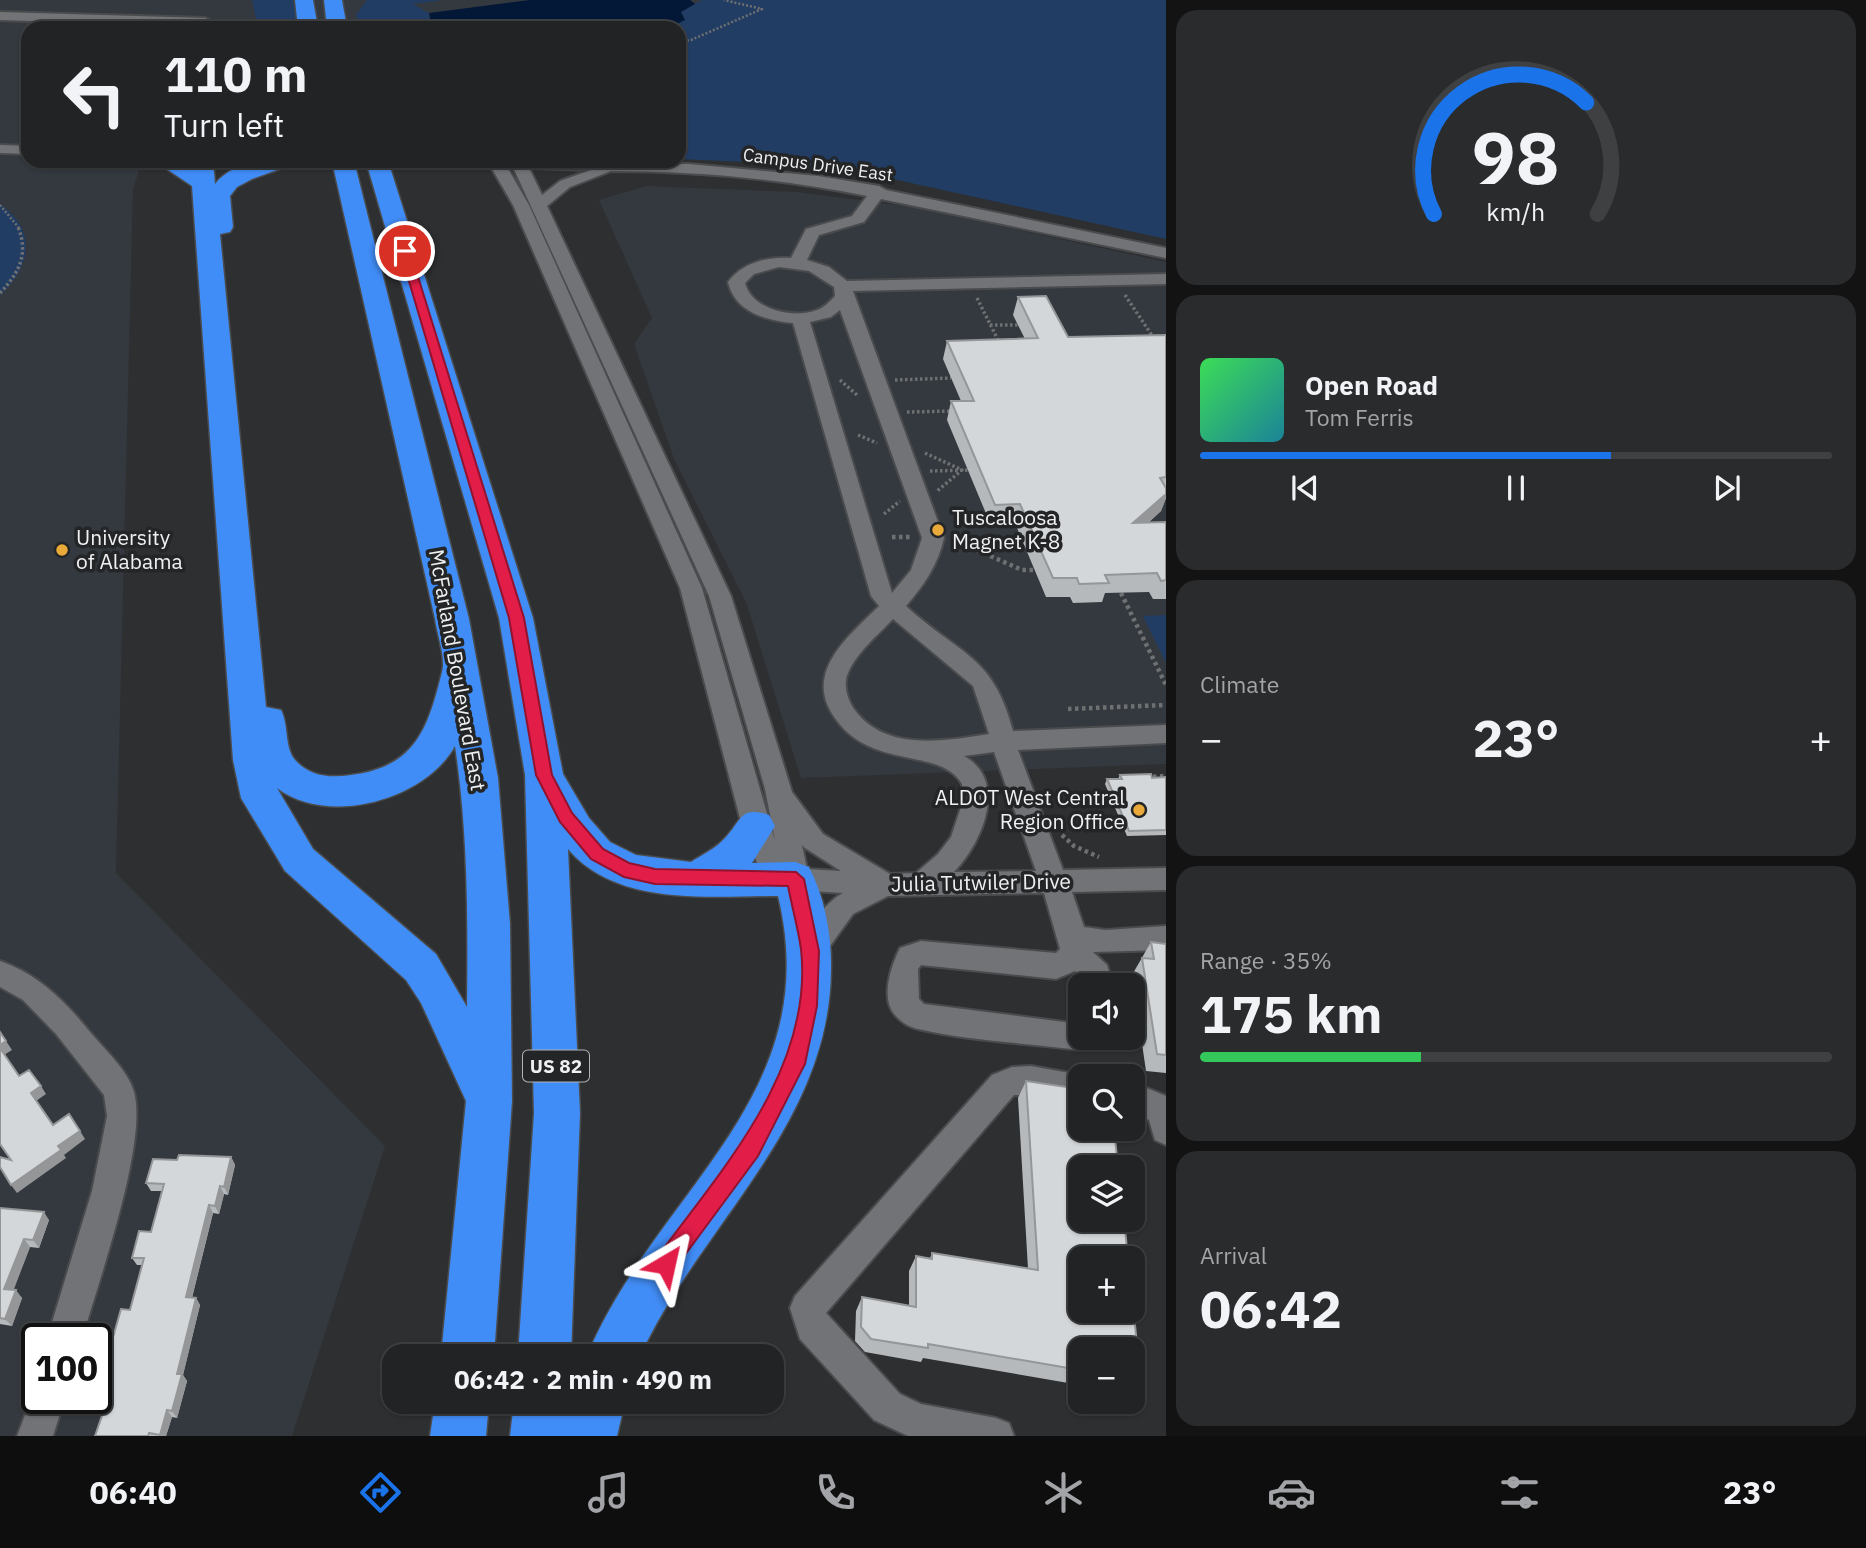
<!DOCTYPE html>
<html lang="en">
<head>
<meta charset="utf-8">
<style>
	:root { --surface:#222325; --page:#2a2b2d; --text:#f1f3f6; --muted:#a2a4a7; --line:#3f4042; --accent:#1a73e8 }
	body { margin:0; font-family:"IBM Plex Sans",sans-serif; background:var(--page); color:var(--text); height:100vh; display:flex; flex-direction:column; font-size:26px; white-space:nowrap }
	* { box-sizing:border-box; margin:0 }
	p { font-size:23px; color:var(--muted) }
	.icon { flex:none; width:38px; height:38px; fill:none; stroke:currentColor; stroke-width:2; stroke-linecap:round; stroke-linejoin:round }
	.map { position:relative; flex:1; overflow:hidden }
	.side { display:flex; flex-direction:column; gap:10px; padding:10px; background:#131314; width:700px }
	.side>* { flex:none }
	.top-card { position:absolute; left:21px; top:21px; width:665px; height:147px; border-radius:21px; box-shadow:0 2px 5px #0004,0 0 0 2px var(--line); background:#222325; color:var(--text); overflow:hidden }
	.fabs { position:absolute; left:1068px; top:973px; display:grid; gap:14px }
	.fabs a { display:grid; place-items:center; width:77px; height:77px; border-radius:14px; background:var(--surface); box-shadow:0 2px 5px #0004,0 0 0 2px var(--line); font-size:35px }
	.speed { position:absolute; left:21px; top:1323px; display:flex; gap:14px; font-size:35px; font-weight:700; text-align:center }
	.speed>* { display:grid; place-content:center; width:91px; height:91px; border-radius:50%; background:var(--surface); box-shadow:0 2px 5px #0004,0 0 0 2px var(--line); line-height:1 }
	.speed .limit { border:4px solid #111; border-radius:10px; background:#fff; color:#111 }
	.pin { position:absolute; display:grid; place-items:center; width:60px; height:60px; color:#fff; margin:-30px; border:4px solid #fff; border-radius:50%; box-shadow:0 2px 7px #0007 }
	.me { position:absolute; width:77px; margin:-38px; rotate:36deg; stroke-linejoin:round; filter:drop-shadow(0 0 5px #0008) }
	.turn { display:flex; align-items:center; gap:24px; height:147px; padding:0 28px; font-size:32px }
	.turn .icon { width:91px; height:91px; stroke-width:2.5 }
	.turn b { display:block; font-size:49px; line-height:60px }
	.big { font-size:52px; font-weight:700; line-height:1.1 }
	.side .tile { flex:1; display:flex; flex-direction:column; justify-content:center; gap:10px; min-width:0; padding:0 24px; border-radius:21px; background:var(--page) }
	.side .dial { align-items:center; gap:0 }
	.dial svg { height:182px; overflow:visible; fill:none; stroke:var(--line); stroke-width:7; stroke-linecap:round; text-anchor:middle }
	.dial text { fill:var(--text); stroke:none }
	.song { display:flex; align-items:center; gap:21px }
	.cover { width:84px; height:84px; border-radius:10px; background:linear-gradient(135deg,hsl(130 70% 55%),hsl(190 70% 35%)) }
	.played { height:7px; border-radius:4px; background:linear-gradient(90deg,var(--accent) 65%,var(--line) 65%) }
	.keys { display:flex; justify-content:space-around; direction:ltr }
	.heat { display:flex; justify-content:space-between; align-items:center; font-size:38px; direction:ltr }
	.charge { height:10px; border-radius:5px; background:linear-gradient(90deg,#34c759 35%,var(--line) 0) }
	.trip { position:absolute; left:382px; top:1344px; width:402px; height:70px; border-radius:21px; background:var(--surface); box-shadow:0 2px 5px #0004,0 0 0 2px var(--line); font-weight:700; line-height:70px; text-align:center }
	.tab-bar { display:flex; height:112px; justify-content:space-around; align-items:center; background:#0e0e0f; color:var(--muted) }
	.tab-bar .icon { width:49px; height:49px }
	.tab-bar .active { color:var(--accent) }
	.tab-bar b { font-size:32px; color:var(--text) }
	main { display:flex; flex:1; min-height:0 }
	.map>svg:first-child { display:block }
</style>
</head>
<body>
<main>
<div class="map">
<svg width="1166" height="1436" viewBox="0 0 1166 1436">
	<rect width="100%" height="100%" fill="#2d2f31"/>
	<!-- built -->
	<path fill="#343940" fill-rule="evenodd" d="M 0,0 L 840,0 L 679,28 L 28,28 L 28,161 L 142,161 L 133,189 L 116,873 L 385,1146 L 292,1436 L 0,1436 ZM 37,1339 L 96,1339 L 96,1398 L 37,1398 Z
		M 646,186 L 796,192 L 907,206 L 1166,262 L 1166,764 L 801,778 L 746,602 L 674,459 L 634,344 L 652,318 L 599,200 Z"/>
	<!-- green -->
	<path fill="#223d63" d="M 252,0 L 293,0 L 299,28 L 258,28 Z
		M 367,0 L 443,0 L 413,4 L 429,13 L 431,24 L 440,28 L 360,28 L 356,15 Z
		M 703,0 L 1166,0 L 1166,239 L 879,176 L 790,164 L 679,159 L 679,28 L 580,28 C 608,23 630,18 657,28 L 685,8 Z
		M 0,204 C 37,230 32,266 0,295 Z
		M 1166,615 L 1166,663 L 1143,616 Z"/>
	<!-- water -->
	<path fill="#031837" d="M 530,0 L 690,0 L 695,4 L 681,12 L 685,20 L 669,28 L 624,20 L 580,28 L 440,28 L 431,24 L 429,13 Z"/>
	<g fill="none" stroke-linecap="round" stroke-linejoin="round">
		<!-- minor casing -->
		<g stroke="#4a4b4d" stroke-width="4">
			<path id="minor" d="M 0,12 L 205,18 L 217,24 L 215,28 L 202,28 L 203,26 L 0,20 Z
				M 0,145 L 28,146 L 28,154 L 0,153 Z
				M 451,161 L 689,164 L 818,176 L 879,186 L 886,190 L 1166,248 L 1166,258 L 881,199 L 864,222 L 819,235 L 807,260 L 829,267 L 847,281 L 1166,274 L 1166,284 L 853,291 L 944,538 C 938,565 924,585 906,606 C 959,655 993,654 1013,731 L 1166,725 L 1166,743 L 1018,750 L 1063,870 L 1166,868 L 1166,890 L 1072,892 L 1084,927 L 1106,930 L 1166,926 L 1166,950 L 1093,952 L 1107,965 L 1113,985 L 1085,985 L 1075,971 L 1056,979 L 921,965 L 918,969 L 919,999 L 924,1004 L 1080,1024 L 1080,1038 L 1095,1038 L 1091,1046 L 1080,1050 C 1027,1043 970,1041 918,1029 C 909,1027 901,1022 895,1015 C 880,998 891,966 900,948 L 921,941 L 1056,953 L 1060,949 L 1044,893 L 888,896 L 853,914 L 820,960 L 810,963 L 800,960 L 796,951 C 805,932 824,903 843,893 L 795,890 L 762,875 L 742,826 L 680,588 L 513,205 L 491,167 L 459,166 ZM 507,167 L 513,167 L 709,596 L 765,789 L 775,841 L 702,588 L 529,205 ZM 529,168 L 591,170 L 560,181 L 542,195 ZM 611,171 C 695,171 784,179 867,196 L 852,216 L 806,229 L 791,258 C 768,256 742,263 728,282 C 735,312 765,320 793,323 L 871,596 L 879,606 C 851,634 806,669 831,712 C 867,773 939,745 962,784 L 962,804 L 951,837 L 938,854 L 916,873 L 890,874 L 823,834 L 792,792 L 731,596 L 547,206 L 570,187 ZM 779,267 L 809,271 L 834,287 L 835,296 C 830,301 824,308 817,310 C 793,319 752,310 745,283 L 754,274 ZM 840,310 L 922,538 L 911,570 L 892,593 L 810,322 L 831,317 ZM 893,619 L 973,686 L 989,734 C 943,741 885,752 854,709 C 847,699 843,684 848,673 C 857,652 878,635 893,619 ZM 994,752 L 1036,871 L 954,872 C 982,843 1009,781 964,756 ZM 802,845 L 805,848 L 841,871 L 807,869 Z
				M 0,961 C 38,974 65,1001 90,1032 C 104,1049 128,1070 134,1092 C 148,1143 98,1283 82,1339 L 47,1339 L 92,1191 L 107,1116 L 104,1095 L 56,1034 L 23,1000 L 0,987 Z
				M 1031,1066 L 1086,1076 L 1080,1076 L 1080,1102 L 1041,1095 L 1014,1095 L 826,1313 L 900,1394 L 921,1404 L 996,1418 L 1009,1423 L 1014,1436 L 908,1436 L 874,1420 L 800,1339 L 790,1308 L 795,1296 L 992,1075 L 1012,1067 Z
				M 1132,1082 L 1166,1096 L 1166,1145 L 1155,1140 L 1149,1120 L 1132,1111 Z
				M 37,1384 L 37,1398 L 65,1398 L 53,1436 L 17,1436 Z"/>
		</g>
		<!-- highway casing -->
		<g stroke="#4a4b4d" stroke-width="3">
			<path id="highway" d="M 295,0 L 313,0 L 318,28 L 298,28 Z
				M 324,0 L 342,0 L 347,28 L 327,28 Z
				M 155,161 L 182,161 L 191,166 L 191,161 L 213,161 L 215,184 C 233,161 265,161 291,161 L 288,166 L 252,179 L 237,187 L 230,196 L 233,227 L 230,232 L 220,234 L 266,707 L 281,710 C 289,725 284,749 296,761 C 311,777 331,778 351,775 C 416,767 428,728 442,672 C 446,658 437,634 435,619 L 332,161 L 354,161 L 469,619 L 498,778 L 510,924 L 512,1101 L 494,1356 L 441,1356 L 466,1101 L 421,1003 L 406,980 L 285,871 L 241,798 L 233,760 L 192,186 ZM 455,746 C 468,832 468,920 467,1007 L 436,954 L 313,849 L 277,788 C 328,827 425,800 455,746 Z
				M 366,161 L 388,161 L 533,618 L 563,774 L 589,818 L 610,842 L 636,855 L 691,862 C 702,855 716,848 724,839 C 742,821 739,805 769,815 L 775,826 L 752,863 L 795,862 L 809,867 C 825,898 832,936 831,971 C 829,1126 701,1224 640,1356 L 587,1356 C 656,1190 827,1097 778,896 C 710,896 617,907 568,849 L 580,1113 L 571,1356 L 518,1356 L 534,1113 L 525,775 L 499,618 Z
				M 435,1402 L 489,1402 L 486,1436 L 430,1436 Z
				M 514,1402 L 568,1402 L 567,1416 L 571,1402 L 625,1402 L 617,1436 L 510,1436 Z"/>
		</g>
		<!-- path-far2 -->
		<path stroke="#6e7071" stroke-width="2.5" stroke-dasharray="2 2" stroke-linecap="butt" d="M 679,42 L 691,40 L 762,9 L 724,0
			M 0,205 L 19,228"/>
		<!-- path-far1 -->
		<path stroke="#6e7071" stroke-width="3.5" stroke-dasharray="2.5 2.5" stroke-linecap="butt" d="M 0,293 C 19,273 29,254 18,227
			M 1125,295 L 1155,340
			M 977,298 L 1000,344
			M 990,325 L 1018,325
			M 840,380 L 857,395
			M 895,380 L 951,378
			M 907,412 L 954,411
			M 858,435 L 877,443
			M 925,453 L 962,470 L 936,492
			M 930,471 L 971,470
			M 884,514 L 900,501"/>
		<!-- path -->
		<path stroke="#6e7071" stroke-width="4.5" stroke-dasharray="3.5 3.5" stroke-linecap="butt" d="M 892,537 L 912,537
			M 952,539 L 1022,570 L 1034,570
			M 1121,593 L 1166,685
			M 1068,709 L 1166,705
			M 1146,777 L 1166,776
			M 1062,835 L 1074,846 L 1099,857"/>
		<!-- minor -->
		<use href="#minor" fill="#717376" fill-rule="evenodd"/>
		<!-- highway -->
		<use href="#highway" fill="#418df7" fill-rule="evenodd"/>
	</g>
	<!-- wall -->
	<path fill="#b6b9bb" d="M 1018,297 L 1068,337 L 1166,335 L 1166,498 L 1161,511 L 1148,523 L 1166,522 L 1166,599 L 1153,599 L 1149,592 L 1105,593 L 1102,602 L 1073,603 L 1070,597 L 1046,597 L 1015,523 L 990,523 L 947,420 L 951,401 L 961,401 L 943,359 L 947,341 L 1025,339 L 1013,315 Z
		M 1120,775 L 1152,778 L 1166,777 L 1166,835 L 1127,836 L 1105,784 L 1107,779 L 1118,779 Z
		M 1151,942 L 1166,944 L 1166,1073 L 1146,1071 L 1132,975 Z
		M 1026,1081 L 1080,1089 L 1080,1129 L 1114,1129 L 1118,1167 L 1080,1167 L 1080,1220 L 1124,1220 L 1128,1258 L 1080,1258 L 1080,1311 L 1132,1311 L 1132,1297 L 1141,1381 L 1132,1391 L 1132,1349 L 1080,1349 L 1080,1385 L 923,1358 L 921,1362 L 865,1352 L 855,1341 L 856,1311 L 862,1297 L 909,1306 L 909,1271 L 916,1256 L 930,1258 L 932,1253 L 1028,1269 L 1018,1098 Z
		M 231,1157 L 235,1165 L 228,1195 L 224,1194 L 219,1214 L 213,1213 L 192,1298 L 196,1298 L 200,1305 L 183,1375 L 187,1381 L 177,1418 L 172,1417 L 166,1436 L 95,1436 L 104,1410 L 92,1408 L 86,1402 L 103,1373 L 130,1310 L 142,1265 L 137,1265 L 132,1258 L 151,1232 L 162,1191 L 151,1191 L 146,1183 L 177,1160 Z
		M 0,1208 L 49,1220 L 39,1248 L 30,1247 L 13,1290 L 22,1298 L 12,1326 L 0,1324 Z"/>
	<!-- shaded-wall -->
	<path fill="#949698" d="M 1166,494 L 1166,498 L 1161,511 L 1126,542 L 1133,523 Z
		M 6,1041 L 12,1050 L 4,1055 L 0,1048 L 0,1045 Z
		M 41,1086 L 46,1094 L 36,1101 L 31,1093 Z
		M 80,1131 L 85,1139 L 64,1155 L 66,1158 L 17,1193 L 11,1185 L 58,1146 Z
		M 231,1157 L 235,1165 L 228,1195 L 224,1187 Z
		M 220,1186 L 224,1194 L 219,1214 L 215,1206 Z
		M 209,1205 L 213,1213 L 190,1305 L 186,1297 Z
		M 44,1212 L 49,1220 L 39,1248 L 33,1240 Z
		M 24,1239 L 30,1247 L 11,1297 L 4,1289 Z
		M 16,1290 L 22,1298 L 12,1326 L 5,1319 Z
		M 196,1298 L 200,1305 L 183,1375 L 187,1381 L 177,1418 L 172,1411 L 177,1374 Z
		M 167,1410 L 172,1417 L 166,1436 L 161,1436 L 160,1435 Z"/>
	<!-- building -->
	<path fill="#d4d7d9" stroke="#949698" stroke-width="2" d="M 1046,296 L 1068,337 L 1166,335 L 1166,477 L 1160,478 L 1166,488 L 1166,494 L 1133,523 L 1166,522 L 1166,580 L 1161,581 L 1157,573 L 1105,575 L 1109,583 L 1079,584 L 1077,578 L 1053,578 L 1020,504 L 995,505 L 951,401 L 974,401 L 947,341 L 1038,338 L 1018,297 Z
		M 1151,774 L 1152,778 L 1166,777 L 1166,830 L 1129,831 L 1107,779 L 1122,779 L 1120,775 Z
		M 1151,942 L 1166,944 L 1166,1055 L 1157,1054 L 1142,958 L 1154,959 Z
		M 0,1032 L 6,1041 L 0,1045 Z
		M 0,1048 L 19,1076 L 29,1070 L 41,1086 L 31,1093 L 53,1125 L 69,1114 L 80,1131 L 58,1146 L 61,1150 L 11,1185 L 0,1167 L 0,1157 L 11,1160 L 0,1144 Z
		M 1026,1081 L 1080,1089 L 1080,1129 L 1114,1129 L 1118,1167 L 1080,1167 L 1080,1220 L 1124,1220 L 1128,1258 L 1080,1258 L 1080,1311 L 1132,1311 L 1132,1297 L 1141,1381 L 1132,1379 L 1132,1349 L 1080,1349 L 1080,1370 L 928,1344 L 928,1348 L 871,1339 L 861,1327 L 862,1297 L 916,1307 L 916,1256 L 932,1259 L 932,1253 L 1038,1270 Z
		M 179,1155 L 231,1157 L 224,1187 L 220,1186 L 215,1206 L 209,1205 L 186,1297 L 196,1298 L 177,1374 L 182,1374 L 172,1411 L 167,1410 L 160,1435 L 149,1433 L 148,1436 L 95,1436 L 106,1404 L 86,1402 L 87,1398 L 96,1398 L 96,1372 L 103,1373 L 121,1309 L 130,1310 L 144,1258 L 132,1258 L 139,1231 L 151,1232 L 164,1184 L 146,1183 L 153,1159 L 177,1160 Z
		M 0,1208 L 44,1212 L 33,1240 L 24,1239 L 4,1289 L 16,1290 L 5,1319 L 0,1318 Z"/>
	<!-- route -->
	<path fill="#e11d48" stroke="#92132f" stroke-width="2" d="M 405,248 L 410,251 L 524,618 L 552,775 L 572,813 L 603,849 L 629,863 L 655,869 L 796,872 L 804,879 L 819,951 L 817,1006 L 805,1064 L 758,1156 L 673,1271 L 666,1275 L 658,1271 L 655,1264 L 658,1256 C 723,1168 814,1068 801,949 C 798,928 792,907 788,886 L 655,884 L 624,877 L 591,859 L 560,822 L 536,775 L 509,618 L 400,251 Z"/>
	<!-- markers -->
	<g fill="#eaaa39" stroke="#232527" stroke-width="2.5">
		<circle cx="938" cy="530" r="7"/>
		<circle cx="62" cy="550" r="7"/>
		<circle cx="1139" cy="810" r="7"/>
	</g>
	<g text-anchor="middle" stroke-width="7" stroke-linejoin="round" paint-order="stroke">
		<!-- far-street labels -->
		<g font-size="18" fill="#eff0f1" stroke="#232527">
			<text transform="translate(818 165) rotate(8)" y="6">Campus Drive East</text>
		</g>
		<!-- shield labels -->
		<rect fill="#232527" stroke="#b2b3b4" stroke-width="2" x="523" y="1050.5" width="66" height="31" rx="5"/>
		<g font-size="19" font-weight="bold" fill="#eff0f1">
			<text x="556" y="1073">US 82</text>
		</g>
		<!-- poi labels -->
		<g font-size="21" fill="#eff0f1" stroke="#232527" text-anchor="start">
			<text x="952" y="525">Tuscaloosa<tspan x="952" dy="24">Magnet K-8</tspan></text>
			<text x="76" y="545">University<tspan x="76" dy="24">of Alabama</tspan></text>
			<text x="1125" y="805" text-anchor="end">ALDOT West Central<tspan x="1125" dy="24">Region Office</tspan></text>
		</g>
		<!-- street labels -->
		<g font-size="21" fill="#eff0f1" stroke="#232527">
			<text transform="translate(457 670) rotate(80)" y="7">McFarland Boulevard East</text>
			<text transform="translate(981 883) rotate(-1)" y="7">Julia Tutwiler Drive</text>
		</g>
	</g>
</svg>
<div class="fabs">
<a><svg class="icon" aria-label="sound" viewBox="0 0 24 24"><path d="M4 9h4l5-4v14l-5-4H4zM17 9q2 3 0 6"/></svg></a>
<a><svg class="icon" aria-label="search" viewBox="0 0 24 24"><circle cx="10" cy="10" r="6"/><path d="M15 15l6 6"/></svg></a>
<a><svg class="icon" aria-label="layers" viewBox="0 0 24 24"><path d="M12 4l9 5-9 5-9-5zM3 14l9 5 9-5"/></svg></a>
<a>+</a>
<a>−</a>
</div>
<div class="speed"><div class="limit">100</div></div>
<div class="pin" style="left:405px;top:251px;background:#d93025"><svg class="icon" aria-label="arrive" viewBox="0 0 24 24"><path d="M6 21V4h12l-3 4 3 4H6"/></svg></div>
<svg class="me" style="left:666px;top:1264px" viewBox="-20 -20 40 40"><path d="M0-17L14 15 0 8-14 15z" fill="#e11d48" stroke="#fff" stroke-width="4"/></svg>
<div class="trip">06:42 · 2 min · 490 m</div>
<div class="top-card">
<div class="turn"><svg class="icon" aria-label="left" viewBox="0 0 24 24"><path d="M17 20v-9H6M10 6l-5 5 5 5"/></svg><div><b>110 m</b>Turn left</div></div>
</div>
</div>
<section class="side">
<div class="tile dial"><svg viewBox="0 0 100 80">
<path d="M14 69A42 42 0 1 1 86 69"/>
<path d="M14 69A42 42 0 0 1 81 20" stroke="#1a73e8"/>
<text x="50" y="56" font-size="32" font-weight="700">98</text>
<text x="50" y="72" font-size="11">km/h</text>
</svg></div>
<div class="tile">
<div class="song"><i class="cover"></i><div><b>Open Road</b><p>Tom Ferris</p></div></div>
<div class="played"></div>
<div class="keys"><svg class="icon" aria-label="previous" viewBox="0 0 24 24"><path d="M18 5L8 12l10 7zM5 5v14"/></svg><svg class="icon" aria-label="pause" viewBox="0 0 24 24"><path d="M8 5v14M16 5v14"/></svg><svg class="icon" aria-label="next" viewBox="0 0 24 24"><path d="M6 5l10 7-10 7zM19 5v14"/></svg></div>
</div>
<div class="tile"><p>Climate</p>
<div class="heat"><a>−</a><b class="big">23°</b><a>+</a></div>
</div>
<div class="tile"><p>Range · 35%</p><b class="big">175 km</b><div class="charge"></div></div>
<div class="tile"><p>Arrival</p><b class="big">06:42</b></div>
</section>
</main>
<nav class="tab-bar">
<b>06:40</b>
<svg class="icon active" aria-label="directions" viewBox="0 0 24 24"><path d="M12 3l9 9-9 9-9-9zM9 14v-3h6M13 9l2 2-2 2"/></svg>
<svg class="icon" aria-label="music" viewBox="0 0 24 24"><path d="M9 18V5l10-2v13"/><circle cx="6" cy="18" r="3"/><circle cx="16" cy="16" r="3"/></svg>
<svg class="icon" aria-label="phone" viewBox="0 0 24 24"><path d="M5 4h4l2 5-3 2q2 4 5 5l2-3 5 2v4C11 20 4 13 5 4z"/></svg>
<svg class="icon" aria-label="climate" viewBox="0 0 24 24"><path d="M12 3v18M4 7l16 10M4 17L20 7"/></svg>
<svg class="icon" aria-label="car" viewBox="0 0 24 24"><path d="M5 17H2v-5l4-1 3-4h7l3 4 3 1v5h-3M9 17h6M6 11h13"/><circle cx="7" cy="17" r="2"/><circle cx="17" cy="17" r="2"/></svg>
<svg class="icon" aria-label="filters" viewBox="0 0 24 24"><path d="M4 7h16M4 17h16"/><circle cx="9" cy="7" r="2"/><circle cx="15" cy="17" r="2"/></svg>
<b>23°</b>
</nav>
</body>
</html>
